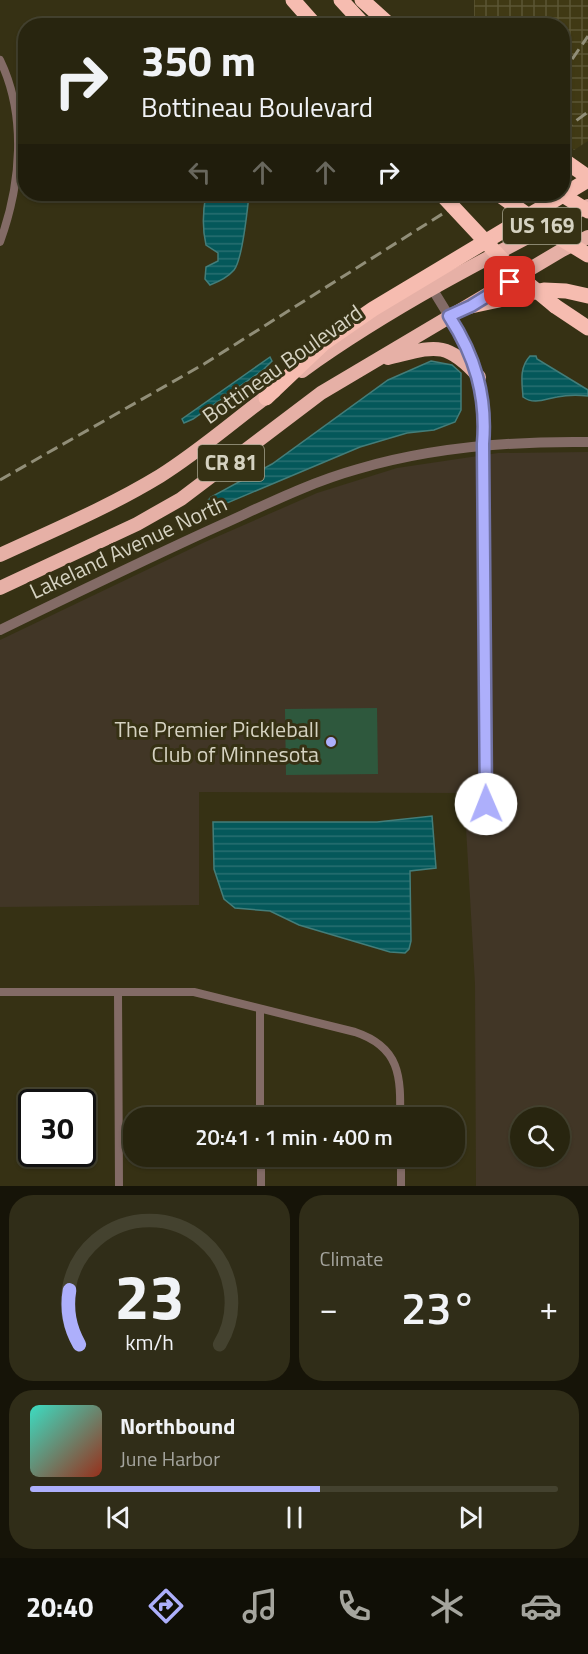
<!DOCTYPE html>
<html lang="en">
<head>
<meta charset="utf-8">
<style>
	:root { --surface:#28250f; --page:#302d18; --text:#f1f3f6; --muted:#a5a59e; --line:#44422f; --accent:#adaffb }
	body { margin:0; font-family:"Titillium Web",sans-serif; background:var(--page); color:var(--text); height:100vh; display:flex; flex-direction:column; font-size:22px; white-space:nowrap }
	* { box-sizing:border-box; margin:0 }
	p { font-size:20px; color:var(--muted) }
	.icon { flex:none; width:33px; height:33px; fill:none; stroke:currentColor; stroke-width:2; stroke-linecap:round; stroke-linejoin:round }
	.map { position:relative; height:1186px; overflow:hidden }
	.sheet { display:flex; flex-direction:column; gap:9px; padding:9px; background:#161408; flex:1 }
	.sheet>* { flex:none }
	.guide { position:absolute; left:18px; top:18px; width:552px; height:183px; border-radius:24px; box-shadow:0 2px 4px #0004,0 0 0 2px var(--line); background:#28250f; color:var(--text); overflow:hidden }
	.buttons { position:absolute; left:510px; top:1107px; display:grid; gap:12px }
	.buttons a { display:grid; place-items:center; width:60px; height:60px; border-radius:50%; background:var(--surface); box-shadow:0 2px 4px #0004,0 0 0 2px var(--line); font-size:30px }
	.speed { position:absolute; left:18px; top:1089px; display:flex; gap:12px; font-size:30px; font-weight:700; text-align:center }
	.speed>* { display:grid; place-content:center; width:78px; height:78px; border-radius:50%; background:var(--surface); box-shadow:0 2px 4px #0004,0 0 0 2px var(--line); line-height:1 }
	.speed .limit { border:3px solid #111; border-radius:9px; background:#fff; color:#111 }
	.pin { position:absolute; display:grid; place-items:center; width:51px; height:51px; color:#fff; margin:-26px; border-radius:12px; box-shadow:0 3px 9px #0006 }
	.me { position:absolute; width:66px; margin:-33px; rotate:359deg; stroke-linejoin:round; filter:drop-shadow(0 0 4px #0008) }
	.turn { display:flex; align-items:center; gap:21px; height:126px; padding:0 24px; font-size:27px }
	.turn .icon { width:78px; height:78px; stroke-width:2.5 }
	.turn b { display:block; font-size:42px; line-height:51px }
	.lanes { display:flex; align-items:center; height:57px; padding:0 24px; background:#0003; justify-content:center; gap:30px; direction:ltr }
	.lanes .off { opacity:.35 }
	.big { font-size:45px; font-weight:600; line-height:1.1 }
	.sheet .card { flex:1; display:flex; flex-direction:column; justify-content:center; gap:9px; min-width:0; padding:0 21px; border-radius:24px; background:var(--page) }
	.sheet .dial { align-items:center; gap:0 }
	.dial svg { height:156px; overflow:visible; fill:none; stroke:var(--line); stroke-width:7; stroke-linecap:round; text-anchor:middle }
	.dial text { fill:var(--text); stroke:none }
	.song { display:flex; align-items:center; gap:18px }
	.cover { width:72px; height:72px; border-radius:9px; background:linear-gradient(135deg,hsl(170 70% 55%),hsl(10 70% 35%)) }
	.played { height:6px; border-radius:3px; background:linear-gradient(90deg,var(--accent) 55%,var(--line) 55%) }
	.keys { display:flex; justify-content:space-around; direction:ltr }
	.heat { display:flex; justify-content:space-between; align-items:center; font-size:33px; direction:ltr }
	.sheet .tiles { flex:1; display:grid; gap:9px; grid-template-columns:1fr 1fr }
	.card:last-child { grid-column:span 2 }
	.trip { position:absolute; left:123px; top:1107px; width:342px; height:60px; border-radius:24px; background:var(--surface); box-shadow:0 2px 4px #0004,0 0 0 2px var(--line); font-weight:600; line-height:60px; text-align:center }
	.dock { display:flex; height:96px; justify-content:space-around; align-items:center; background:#100f06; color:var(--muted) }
	.dock .icon { width:42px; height:42px }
	.dock .active { color:var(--accent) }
	.dock b { font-size:27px; color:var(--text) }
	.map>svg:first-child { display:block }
</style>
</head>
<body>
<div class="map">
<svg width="588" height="1186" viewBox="0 0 588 1186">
	<defs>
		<pattern id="industrial-grid" width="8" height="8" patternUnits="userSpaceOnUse" patternTransform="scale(1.5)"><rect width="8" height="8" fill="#403914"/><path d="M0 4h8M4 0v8" fill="none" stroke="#5b5534"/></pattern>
		<pattern id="water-rules" width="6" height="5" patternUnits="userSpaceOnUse" patternTransform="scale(1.5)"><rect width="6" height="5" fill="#04585a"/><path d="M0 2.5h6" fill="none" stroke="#286f70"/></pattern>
	</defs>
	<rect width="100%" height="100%" fill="#363114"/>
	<!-- commercial -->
	<path fill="#413626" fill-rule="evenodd" d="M 588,452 L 588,1186 L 476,1186 L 475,984 L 464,793 L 199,792 L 199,905 L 0,907 L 0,640 L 205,542 L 317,493 L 397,468 L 498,453 ZM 520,1118 L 560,1118 L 560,1156 L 520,1156 Z"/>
	<!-- industrial -->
	<path fill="url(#industrial-grid)" d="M 474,0 L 588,0 L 588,141 L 574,150 L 563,140 L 562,26 L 474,25 Z"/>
	<!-- garden -->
	<path fill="#2e583d" d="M 377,708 L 378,774 L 286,775 L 285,709 Z"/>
	<!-- water -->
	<path fill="url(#water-rules)" stroke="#437d79" stroke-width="1.5" d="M 206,194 L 249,194 L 249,195 C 247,211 243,259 234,270 C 228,277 218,282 210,285 L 205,279 L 206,267 L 218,261 L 218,253 L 206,245 C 202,228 203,210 206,194 Z
		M 530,356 L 536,356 L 537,359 L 588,390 L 588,396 C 578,395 567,395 557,397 C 545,399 534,405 523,397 C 522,382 519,368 530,356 Z
		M 270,357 L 272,361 L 263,370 L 193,419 L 184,423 L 182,419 Z
		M 431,361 L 452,365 L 461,373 L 461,410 L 455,422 L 434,430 L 407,433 L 360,447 L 208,511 L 205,504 L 211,497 L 272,464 L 388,380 Z
		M 432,816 L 436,868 L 410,871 L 411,941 L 409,949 L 405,953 L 390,952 L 299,925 L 270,911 L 235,908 L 224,899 L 214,869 L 213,822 L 377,822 Z"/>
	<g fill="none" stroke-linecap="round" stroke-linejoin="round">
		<!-- minor -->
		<path stroke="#836b66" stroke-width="8" d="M 0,60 C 27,116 21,184 0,242
			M 483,445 L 486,804
			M 0,992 L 194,992 L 355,1032 C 400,1047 401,1076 400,1118
			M 118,992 L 119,1186
			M 260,1009 L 260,1118
			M 261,1156 L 261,1186
			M 401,1156 L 401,1186"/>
		<!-- tertiary -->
		<path stroke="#836b66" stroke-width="10" d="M 433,290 C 467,345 488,377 483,445
			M 0,630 C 74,594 148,558 223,524 C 267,504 311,482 358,469 C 433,447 510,441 588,442"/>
		<!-- trunk -->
		<path stroke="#e6b0a6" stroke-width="14" d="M 388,358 C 434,347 445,339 479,377
			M 302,371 C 389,308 492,255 588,206
			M 0,555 C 54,530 109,507 160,476 C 200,451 236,419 274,391
			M 0,588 L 137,524 L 181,499 L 321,393 L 562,250 L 588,237"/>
		<!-- motorway -->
		<path stroke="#f6bcb0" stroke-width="15" d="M 293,0 L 316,26
			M 341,0 L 365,26
			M 362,0 L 391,26
			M 562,159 L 588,177
			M 471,306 L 544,290 L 566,291 L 588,296
			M 555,306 L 588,328
			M 266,398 L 324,343 L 373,309 L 588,180"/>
		<!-- rail -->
		<path stroke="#918e78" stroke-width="3" stroke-dasharray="12 6" stroke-linecap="butt" d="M 562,74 L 588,36
			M 562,131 L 588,112
			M 0,480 L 204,364 L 474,194"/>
		<!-- motorway-bridge -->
		<path stroke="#f6bcb0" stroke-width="15" d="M 441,194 L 514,272 L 555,306
			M 498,194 L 560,238 L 588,255
			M 561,194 L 588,211"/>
	</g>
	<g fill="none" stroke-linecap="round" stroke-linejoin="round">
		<!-- route casing -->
		<g stroke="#7072a3" stroke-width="15">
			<path id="route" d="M 486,804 L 483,444 C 487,396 475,356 449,316 L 471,306 L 510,282"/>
		</g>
		<!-- route -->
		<use href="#route" stroke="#adaffb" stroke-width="10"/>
	</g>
	<!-- markers -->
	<circle fill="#adaffb" stroke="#363114" stroke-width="2" cx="331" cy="742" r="6"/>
	<g text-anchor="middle" stroke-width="6" stroke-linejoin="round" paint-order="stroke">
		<!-- shield labels -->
		<g fill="#363114" stroke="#a5a28d" stroke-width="1.5">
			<rect x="503" y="208" width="78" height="36" rx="4.5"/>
			<rect x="198" y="445" width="66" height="36" rx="4.5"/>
		</g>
		<g font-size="21" font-weight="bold" fill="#d5d2c1">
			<text x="542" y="233">US 169</text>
			<text x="231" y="470">CR 81</text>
		</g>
		<!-- street labels -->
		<g font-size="22" fill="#d5d2c1" stroke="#363114">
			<text transform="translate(282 364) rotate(-35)" y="8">Bottineau Boulevard</text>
			<text transform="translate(128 547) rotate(-25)" y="8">Lakeland Avenue North</text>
		</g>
		<!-- poi labels -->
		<g font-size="22" fill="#d5d2c1" stroke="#363114" text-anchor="end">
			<text x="319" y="737">The Premier Pickleball<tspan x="319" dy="25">Club of Minnesota</tspan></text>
		</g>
	</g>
</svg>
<div class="buttons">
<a><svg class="icon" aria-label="search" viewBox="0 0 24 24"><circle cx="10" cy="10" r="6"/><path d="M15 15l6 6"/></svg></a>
</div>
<div class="speed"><div class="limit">30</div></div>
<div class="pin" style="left:510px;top:282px;background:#d93025"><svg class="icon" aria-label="arrive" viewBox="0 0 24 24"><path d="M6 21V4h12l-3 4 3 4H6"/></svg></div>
<svg class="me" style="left:486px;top:804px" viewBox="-20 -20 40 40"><circle r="19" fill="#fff"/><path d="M0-13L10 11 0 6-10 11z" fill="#adaffb"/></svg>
<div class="trip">20:41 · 1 min · 400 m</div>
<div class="guide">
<div class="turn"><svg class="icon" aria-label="right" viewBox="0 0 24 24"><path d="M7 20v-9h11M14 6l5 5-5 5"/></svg><div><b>350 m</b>Bottineau Boulevard</div></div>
<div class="lanes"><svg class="icon off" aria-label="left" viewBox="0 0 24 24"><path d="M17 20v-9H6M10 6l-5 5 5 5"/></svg><svg class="icon off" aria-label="ahead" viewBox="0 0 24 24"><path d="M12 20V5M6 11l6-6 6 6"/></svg><svg class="icon off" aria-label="ahead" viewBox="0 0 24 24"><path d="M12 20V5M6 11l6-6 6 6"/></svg><svg class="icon" aria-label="right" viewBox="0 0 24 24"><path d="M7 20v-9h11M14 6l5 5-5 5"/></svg></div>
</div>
</div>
<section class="sheet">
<div class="tiles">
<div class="card dial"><svg viewBox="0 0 100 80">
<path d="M14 69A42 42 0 1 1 86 69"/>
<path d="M14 69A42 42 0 0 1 9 41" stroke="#adaffb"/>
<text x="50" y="56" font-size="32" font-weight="700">23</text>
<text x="50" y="72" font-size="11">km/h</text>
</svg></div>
<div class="card"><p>Climate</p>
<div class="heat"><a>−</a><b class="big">23°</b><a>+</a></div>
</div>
<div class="card">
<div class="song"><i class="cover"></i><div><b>Northbound</b><p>June Harbor</p></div></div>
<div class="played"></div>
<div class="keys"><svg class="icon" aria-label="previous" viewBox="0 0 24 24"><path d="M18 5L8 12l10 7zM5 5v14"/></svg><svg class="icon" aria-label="pause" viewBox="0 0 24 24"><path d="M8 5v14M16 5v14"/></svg><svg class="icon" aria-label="next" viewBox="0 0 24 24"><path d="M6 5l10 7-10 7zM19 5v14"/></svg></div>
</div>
</div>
</section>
<nav class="dock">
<b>20:40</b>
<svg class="icon active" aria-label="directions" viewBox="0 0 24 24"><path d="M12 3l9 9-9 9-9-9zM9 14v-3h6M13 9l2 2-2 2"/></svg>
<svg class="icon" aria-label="music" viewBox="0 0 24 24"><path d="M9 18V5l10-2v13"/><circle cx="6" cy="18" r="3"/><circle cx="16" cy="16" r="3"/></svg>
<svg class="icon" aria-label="phone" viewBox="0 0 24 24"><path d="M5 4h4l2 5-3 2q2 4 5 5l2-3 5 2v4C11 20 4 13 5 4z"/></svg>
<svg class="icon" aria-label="climate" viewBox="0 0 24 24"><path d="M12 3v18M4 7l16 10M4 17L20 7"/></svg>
<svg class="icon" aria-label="car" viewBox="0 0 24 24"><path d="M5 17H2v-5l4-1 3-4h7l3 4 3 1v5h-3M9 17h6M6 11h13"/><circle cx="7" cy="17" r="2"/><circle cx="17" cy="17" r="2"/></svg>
</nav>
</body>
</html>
